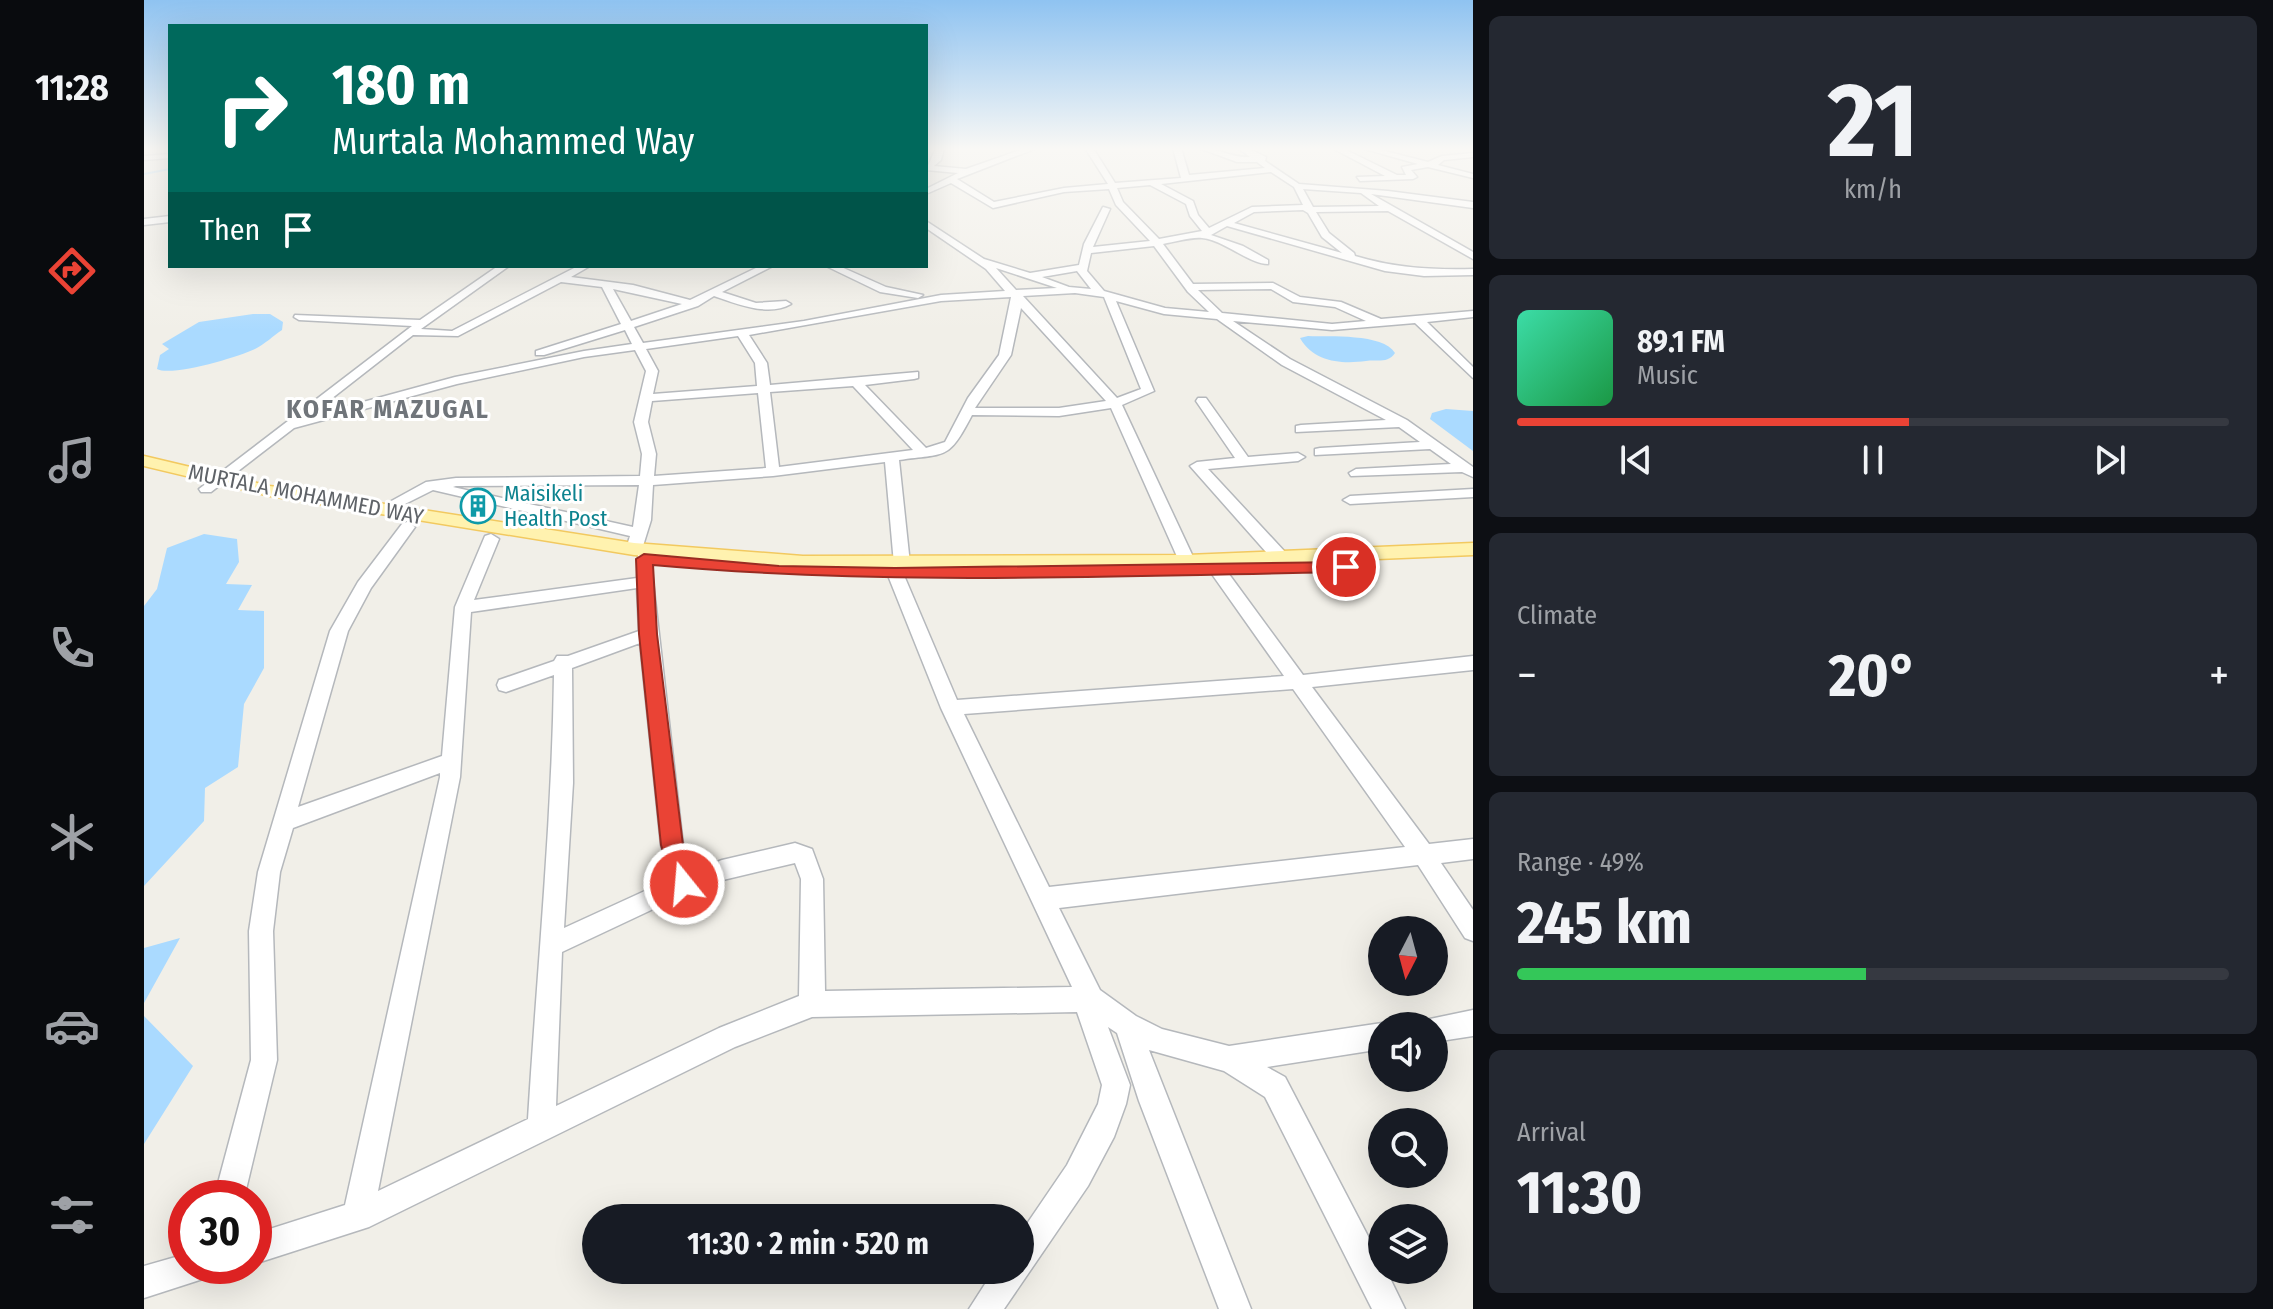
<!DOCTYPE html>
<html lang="en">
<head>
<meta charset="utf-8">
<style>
	:root { --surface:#171b24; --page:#242831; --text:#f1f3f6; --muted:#9ea1a6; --line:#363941; --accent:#ea4335 }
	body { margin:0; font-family:"Fira Sans Condensed",sans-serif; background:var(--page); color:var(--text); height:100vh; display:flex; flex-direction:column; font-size:30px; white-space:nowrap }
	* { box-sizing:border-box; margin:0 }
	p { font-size:26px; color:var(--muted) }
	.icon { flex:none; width:44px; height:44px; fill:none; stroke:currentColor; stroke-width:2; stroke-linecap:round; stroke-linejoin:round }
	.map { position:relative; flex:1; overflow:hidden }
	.panel { display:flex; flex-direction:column; gap:16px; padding:16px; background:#0d0f14; width:800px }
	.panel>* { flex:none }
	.top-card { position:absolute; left:24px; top:24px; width:760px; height:244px; border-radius:0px; box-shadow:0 8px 32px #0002; background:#00695c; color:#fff; overflow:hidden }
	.needle { width:52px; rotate:186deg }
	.tools { position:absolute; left:1224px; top:916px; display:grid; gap:16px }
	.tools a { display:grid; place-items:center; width:80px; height:80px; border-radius:50%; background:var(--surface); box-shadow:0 8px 32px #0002; font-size:40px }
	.speed { position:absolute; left:24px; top:1180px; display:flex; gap:16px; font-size:40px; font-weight:700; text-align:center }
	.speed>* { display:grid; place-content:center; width:104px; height:104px; border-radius:50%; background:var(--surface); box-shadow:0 8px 32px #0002; line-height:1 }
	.speed .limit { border:12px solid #d22; background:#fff; color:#111 }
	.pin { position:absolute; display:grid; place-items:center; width:68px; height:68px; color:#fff; margin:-34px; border:4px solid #fff; border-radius:50%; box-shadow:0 2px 8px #0007 }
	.me { position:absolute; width:88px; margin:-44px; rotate:343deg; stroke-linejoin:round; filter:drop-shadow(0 0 6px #0008) }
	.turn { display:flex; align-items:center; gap:28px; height:168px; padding:0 32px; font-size:36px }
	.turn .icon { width:104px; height:104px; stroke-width:2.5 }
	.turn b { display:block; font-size:56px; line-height:68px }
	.then { display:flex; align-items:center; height:76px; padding:0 32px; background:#0003; gap:16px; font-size:30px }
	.big { font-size:60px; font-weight:700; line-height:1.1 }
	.panel .widget { flex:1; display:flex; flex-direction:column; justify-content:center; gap:12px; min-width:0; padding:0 28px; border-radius:12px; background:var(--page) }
	.panel .dial { align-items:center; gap:0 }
	.dial b { font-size:104px; line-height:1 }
	.song { display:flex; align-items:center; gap:24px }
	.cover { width:96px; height:96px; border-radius:12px; background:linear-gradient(135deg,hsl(160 70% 55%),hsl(140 70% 35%)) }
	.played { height:8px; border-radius:4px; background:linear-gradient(90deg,var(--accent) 55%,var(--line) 55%) }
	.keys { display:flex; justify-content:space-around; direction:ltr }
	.heat { display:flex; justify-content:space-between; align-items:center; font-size:44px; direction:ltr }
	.charge { height:12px; border-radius:6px; background:linear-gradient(90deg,#34c759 49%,var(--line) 0) }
	.trip { position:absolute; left:438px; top:1204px; width:452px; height:80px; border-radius:40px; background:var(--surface); box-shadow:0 8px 32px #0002; font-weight:700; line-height:80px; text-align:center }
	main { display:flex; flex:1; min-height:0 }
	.dock { display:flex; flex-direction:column; width:144px; justify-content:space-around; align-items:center; background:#090b0e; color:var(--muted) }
	.dock .icon { width:56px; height:56px }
	.dock .on { color:var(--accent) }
	.dock b { font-size:36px; color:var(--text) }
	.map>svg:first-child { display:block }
</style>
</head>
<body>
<main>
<nav class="dock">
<b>11:28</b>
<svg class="icon on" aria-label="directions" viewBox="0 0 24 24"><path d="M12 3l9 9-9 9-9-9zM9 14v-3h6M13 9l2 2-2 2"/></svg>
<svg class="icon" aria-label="music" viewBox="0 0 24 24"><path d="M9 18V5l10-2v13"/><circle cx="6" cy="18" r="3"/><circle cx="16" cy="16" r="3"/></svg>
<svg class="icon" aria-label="phone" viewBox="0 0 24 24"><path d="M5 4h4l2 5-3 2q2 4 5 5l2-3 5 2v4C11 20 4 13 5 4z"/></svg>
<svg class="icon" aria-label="climate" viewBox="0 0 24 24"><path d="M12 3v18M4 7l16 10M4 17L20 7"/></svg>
<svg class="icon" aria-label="car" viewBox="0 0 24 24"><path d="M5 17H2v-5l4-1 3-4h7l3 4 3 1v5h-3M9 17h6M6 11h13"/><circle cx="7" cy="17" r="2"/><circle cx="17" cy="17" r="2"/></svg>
<svg class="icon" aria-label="filters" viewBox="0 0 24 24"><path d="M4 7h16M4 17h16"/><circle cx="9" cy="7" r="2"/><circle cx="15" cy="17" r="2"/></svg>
</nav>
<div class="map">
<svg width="1329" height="1309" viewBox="0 0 1329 1309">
	<rect width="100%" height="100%" fill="#f1efe8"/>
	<!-- water -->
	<path fill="#aadaff" d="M 109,314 L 126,314 L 139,322 L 138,330 C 129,336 121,344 111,349 C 95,357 27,377 13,369 L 16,355 L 25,349 L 18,344 L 55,322 Z
		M 1164,336 C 1185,337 1239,333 1251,353 C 1244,364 1233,359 1222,361 C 1199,364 1170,363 1156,338 Z
		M 1302,409 L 1329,411 L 1329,451 L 1286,419 L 1288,413 Z
		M 60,534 L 93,539 L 95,562 L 82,584 L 108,585 L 94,610 L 120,611 L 120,668 L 100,704 L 94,767 L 61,788 L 60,821 L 0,886 L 0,606 L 13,589 L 23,548 Z
		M 36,938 L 0,1003 L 0,948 Z
		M 0,1016 L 49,1066 L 0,1144 Z"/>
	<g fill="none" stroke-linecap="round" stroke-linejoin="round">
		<!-- stream -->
		<path stroke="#aadaff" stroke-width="2" d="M 0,174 L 26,169"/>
		<!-- minor casing -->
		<g stroke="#b5b8bc" stroke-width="3">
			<path id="minor" d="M 792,148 L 800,148 L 797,160 L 790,166 L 822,169 L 882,148 L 893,148 L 813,179 L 850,202 L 920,188 L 964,184 L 941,148 L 949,148 L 971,183 L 1037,178 L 1029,148 L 1037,148 L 1045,175 L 1121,168 L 1113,162 L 1093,162 L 1055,148 C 1073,148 1088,158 1106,157 L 1094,148 L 1103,148 L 1122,157 L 1121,161 L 1155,184 L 1244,191 L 1329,202 L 1329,208 L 1227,194 L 1329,252 L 1329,259 L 1244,211 L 1172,212 L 1185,233 L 1210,253 L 1211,256 C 1251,268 1288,270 1329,269 L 1329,275 L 1280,276 L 1241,271 L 1083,226 L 1067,235 L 1099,246 L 1124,260 L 1124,264 C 1105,264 1080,240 1058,238 C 1046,237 1031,242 1019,244 L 1049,284 L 1129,283 L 1156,297 L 1197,302 L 1237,319 L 1329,311 L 1329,317 L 1283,322 L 1329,367 L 1329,378 L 1271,323 L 1188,330 L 1089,321 L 1146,359 L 1263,420 L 1329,467 L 1329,477 L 1318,472 L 1207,476 L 1205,473 L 1212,469 L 1307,464 L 1286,449 L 1171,455 L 1171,449 L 1176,448 L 1276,442 L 1255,427 L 1152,432 L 1152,426 L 1157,425 L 1242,420 L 1138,365 L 1073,319 L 1020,314 L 972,301 L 1010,391 L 978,405 L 1051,561 L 1049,565 L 1037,565 L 1035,561 L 967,408 L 915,416 L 828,415 C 804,461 803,453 755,460 L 766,564 L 758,569 L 750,564 L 741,462 L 629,476 L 509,485 L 507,520 L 498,549 L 490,554 L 482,549 L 486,536 L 289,490 L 243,513 L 238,514 L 231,510 L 282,482 L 312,478 L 496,476 L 498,454 L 490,422 L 502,371 L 491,350 L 440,357 L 313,384 L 150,428 L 67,492 L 57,492 L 55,489 L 268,326 L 155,320 L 150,317 L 151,315 L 276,320 L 354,266 L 365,266 L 277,329 L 308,331 L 434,266 L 446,266 L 427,277 L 489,285 L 546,300 L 616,266 L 629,266 L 578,292 L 612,303 L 642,301 L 647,304 C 625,317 593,304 570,296 L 554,306 L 490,327 L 499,343 L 660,321 L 797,295 L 861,291 L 842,269 L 782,228 L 782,221 L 840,259 L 886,273 L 935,265 L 940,244 L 959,207 L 966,209 L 949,247 L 1006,241 L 972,205 L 965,189 L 920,192 L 849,208 L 807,183 L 782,194 L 782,189 L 814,173 L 782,170 ZM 1127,172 L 1150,187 L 1159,205 L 1108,207 L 1065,228 L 1054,215 L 1049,201 L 1017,184 ZM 1006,185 L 1042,204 L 1046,216 L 1058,231 L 1015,239 L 979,202 L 973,188 ZM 1159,189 L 1217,193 L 1235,206 L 1169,207 ZM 1159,210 L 1164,213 L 1178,237 L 1198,253 L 1090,223 L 1110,212 ZM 1010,246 L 1044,292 L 1065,312 L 1021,308 L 960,291 L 943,271 L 947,253 ZM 852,268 L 913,288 L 872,290 ZM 933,271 L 947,289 L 925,287 L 898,277 ZM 417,282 L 458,287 L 477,324 L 392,351 L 392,355 L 400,355 L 481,330 L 488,344 L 440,351 L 311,377 L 164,417 L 269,335 L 314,336 ZM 469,289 L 538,304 L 487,321 ZM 1127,289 L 1149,302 L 1191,307 L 1222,321 L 1188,324 L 1078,313 L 1054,290 ZM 931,293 L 960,297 L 997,389 L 973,398 L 879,296 ZM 867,297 L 855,355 L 824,398 L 801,442 L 782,448 L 721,385 L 770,379 L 774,378 L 774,372 L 626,385 L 623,363 L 605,335 L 797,301 ZM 877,308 L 962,401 L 915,408 L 831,408 L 867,355 ZM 594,336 L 611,363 L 613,386 L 509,394 L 514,371 L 502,349 ZM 709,386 L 769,450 L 635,467 L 626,392 ZM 614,393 L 622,468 L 510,476 L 512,454 L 504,422 L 508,401 ZM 495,485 L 489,527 L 309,487 L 312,486 Z
				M 1188,148 L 1198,148 L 1253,175 L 1262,175 L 1258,167 L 1274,164 L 1217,148 L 1229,148 L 1284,162 L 1298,156 L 1329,153 L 1329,157 L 1300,160 L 1294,165 L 1329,174 L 1329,178 L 1284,167 L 1267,170 L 1273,177 L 1269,179 L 1216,181 L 1213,177 L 1241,176 Z
				M 26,154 L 26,158 L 0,160 L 0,156 Z
				M 26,216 L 26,222 L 0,225 L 0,219 Z
				M 682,266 L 695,266 L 742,287 L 779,295 L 774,298 L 736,292 Z
				M 1054,398 L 1062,398 L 1104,457 L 1154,453 L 1161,457 L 1154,461 L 1064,469 L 1142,553 L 1144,557 L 1142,561 L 1130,561 L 1046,466 L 1053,462 L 1091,458 L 1052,401 Z
				M 1329,489 L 1329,497 L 1206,504 L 1199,500 L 1206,496 Z
				M 263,522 L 271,527 L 227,588 L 204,631 L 154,807 L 298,756 L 311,607 L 341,536 L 347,534 L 355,539 L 330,600 L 493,578 L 494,555 L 506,555 L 539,845 L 547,872 L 578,860 L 651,843 L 668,849 L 679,879 L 681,991 L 928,987 L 797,708 L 743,573 L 745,569 L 757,569 L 759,573 L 813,700 L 1140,676 L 1065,570 L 1073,565 L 1079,566 L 1159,675 L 1329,656 L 1329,670 L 1168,687 L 1285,844 L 1329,839 L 1329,859 L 1297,863 L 1329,910 L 1329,941 L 1321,938 L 1274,865 L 915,908 L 956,990 L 992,1016 L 1018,1029 L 1085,1046 L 1238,1023 L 1245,1026 L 1238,1026 L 1238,1049 L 1123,1067 L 1141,1077 L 1238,1263 L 1238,1270 L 1242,1270 L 1261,1309 L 1228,1309 L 1121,1097 L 1080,1071 L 1005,1050 L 1107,1309 L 1075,1309 L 995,1101 L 973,1033 L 964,1027 L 986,1085 L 982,1104 L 970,1137 L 944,1186 L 860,1309 L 825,1309 L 850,1270 L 876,1270 L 876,1234 L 923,1165 L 954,1104 L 958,1085 L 933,1012 L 668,1017 L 591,1047 L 225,1227 L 110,1264 L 110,1234 L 201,1205 L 296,777 L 296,773 L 149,828 L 136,872 L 129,931 L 133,1060 L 100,1198 L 70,1198 L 107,1060 L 105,931 L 114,872 L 186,631 L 214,582 L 258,524 ZM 493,588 L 495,631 L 424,656 L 413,656 L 410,661 L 355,680 L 353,685 L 355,690 L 362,692 L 410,675 C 408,823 393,971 384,1119 L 234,1191 L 316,777 L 327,612 ZM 496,643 L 517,845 L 527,879 L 420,928 L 429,783 L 428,668 ZM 1149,689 L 1261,847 L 905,887 L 820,714 ZM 651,863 L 657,879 L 655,996 L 575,1028 L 412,1106 L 418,952 L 520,904 L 579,880 Z
				M 1329,1010 L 1329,1036 L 1290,1042 L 1290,1026 L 1278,1026 L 1281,1020 Z
				M 42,1254 L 42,1266 L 69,1266 L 65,1277 L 0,1298 L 0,1266 Z"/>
		</g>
		<!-- major casing -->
		<g stroke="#f2c960" stroke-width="3">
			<path id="major" d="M 0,456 L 126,486 L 490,543 L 659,556 L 1043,555 L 1329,543 L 1329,555 L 1043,567 L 659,568 L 490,555 L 126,496 L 0,466 Z"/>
		</g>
		<!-- minor -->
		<use href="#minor" fill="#fff" fill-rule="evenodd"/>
		<!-- major -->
		<use href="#major" fill="#fff2af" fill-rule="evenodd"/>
	</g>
	<!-- sky -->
	<linearGradient id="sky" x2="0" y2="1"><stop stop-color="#8fc3f1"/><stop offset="0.45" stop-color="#f9f8f5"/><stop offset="1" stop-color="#f9f8f5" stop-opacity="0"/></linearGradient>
	<rect width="1329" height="331" fill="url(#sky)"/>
	<!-- route -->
	<path fill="#ea4335" stroke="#982c22" stroke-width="2" d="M 500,554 L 635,566 L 751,568 L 1202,562 L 1210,567 L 1202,572 C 970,576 740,586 509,565 L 513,634 L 539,845 L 552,884 L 548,892 L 540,895 L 532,892 L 517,845 L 495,634 L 492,559 Z"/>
	<!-- icons -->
	<defs>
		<g id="building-ring" transform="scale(1.8)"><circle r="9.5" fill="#fff" stroke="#0f9aa8" stroke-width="1.5"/><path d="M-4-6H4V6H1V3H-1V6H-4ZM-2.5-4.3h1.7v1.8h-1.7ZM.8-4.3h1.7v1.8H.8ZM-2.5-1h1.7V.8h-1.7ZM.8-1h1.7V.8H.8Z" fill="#0f9aa8"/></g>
	</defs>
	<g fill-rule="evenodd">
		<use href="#building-ring" x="334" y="506"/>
	</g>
	<g text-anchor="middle" stroke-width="6" stroke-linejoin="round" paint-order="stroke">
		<!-- culture labels -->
		<g font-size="22" fill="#0d838f" stroke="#fff" text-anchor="start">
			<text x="360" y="501">Maisikeli<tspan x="360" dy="25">Health Post</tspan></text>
		</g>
		<!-- street labels -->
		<g font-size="22" fill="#5f6368" stroke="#fff">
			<text transform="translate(162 494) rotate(11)" y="8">MURTALA MOHAMMED WAY</text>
		</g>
		<!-- far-district labels -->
		<g font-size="26" font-weight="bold" letter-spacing="2" fill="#70757a" stroke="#fff">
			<text x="244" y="418">KOFAR MAZUGAL</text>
		</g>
	</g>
</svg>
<div class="tools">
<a><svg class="needle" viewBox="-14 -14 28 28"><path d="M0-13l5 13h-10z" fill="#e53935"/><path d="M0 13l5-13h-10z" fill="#9ea1a6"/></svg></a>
<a><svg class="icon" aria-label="sound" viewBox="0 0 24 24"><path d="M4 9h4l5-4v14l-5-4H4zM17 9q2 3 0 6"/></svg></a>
<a><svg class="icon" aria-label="search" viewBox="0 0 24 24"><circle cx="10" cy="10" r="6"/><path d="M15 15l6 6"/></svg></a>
<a><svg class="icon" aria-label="layers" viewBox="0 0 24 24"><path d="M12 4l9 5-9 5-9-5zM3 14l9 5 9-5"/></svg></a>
</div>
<div class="speed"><div class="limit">30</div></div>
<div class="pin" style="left:1202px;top:567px;background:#d93025"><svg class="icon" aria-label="arrive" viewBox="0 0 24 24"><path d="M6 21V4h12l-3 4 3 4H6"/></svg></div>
<svg class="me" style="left:540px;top:884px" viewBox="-20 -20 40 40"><circle r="17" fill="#ea4335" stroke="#fff" stroke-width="3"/><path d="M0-11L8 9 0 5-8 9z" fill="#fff"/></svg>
<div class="trip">11:30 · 2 min · 520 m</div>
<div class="top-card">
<div class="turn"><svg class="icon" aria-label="right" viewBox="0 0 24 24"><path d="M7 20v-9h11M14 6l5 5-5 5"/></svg><div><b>180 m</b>Murtala Mohammed Way</div></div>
<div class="then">Then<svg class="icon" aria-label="arrive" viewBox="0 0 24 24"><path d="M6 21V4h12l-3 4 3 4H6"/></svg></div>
</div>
</div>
<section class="panel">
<div class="widget dial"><b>21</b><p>km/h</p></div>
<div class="widget">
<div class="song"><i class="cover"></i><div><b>89.1 FM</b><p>Music</p></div></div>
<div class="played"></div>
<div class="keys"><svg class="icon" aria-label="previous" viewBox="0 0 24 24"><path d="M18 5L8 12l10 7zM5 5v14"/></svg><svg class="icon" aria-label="pause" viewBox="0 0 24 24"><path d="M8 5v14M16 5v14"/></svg><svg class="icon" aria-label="next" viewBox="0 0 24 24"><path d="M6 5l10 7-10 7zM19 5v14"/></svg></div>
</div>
<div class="widget"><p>Climate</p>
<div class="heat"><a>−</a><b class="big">20°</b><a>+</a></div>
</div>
<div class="widget"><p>Range · 49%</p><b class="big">245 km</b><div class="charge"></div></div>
<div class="widget"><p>Arrival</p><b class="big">11:30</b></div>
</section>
</main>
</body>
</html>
